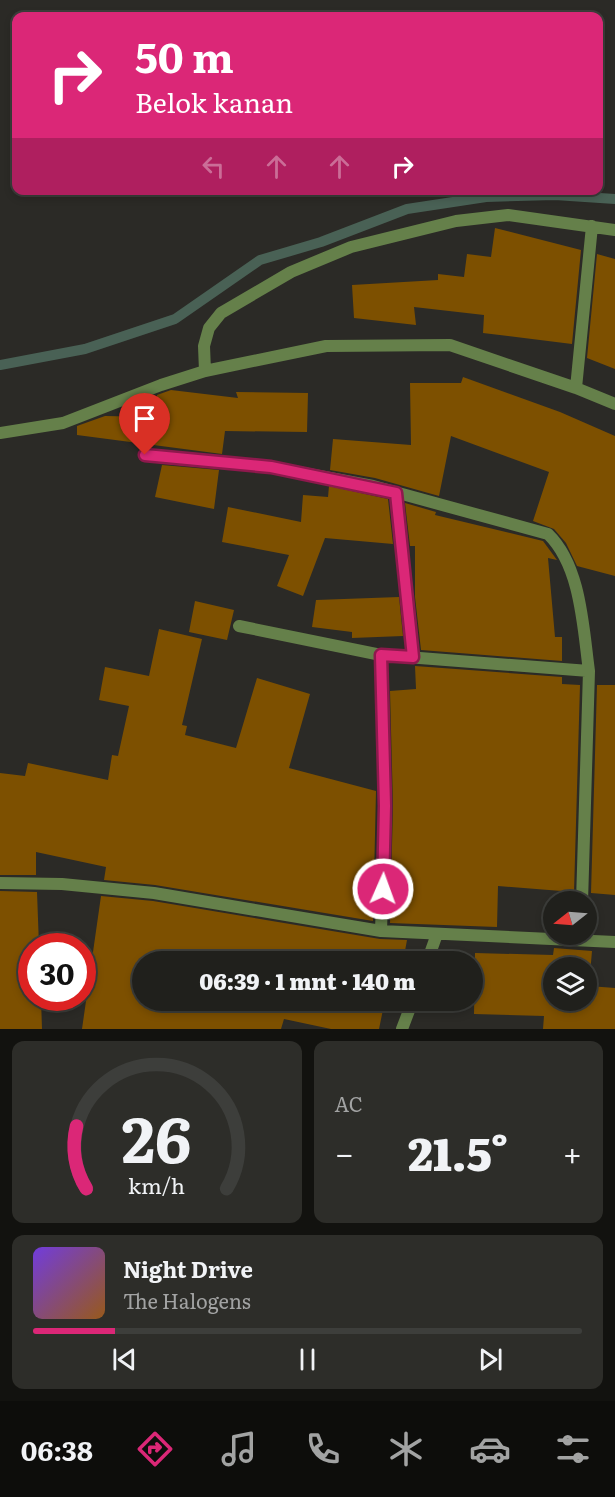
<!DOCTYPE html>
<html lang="id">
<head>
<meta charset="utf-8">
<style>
	:root { --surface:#20201c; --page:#2d2d29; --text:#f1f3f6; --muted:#a2a3a3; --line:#3d3e3b; --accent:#db2777 }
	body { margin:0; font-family:Literata,serif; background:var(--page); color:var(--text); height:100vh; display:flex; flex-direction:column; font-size:22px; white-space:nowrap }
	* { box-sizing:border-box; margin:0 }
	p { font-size:20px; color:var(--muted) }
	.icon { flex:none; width:33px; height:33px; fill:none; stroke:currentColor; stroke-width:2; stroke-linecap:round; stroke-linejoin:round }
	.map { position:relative; height:1029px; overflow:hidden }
	.details { display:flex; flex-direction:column; gap:12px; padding:12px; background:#12120f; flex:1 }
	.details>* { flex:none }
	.top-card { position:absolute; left:12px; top:12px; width:591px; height:183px; border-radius:12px; box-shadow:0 3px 9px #0003,0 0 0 2px var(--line); background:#db2777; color:#fff; overflow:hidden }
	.needle { width:39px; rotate:253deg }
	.buttons { position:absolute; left:543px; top:891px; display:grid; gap:12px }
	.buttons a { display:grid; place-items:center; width:54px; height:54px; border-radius:50%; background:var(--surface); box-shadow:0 3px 9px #0003,0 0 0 2px var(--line); font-size:30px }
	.speed { position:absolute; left:18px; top:933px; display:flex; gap:12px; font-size:30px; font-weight:700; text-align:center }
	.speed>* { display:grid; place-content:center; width:78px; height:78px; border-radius:50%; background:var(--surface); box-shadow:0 3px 9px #0003,0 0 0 2px var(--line); line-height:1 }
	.speed .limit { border:9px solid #d22; background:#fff; color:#111 }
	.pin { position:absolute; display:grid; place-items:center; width:51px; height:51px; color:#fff; margin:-62px -26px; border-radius:50% 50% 50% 0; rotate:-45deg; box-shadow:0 0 6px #0007 }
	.pin .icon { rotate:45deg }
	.me { position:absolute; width:66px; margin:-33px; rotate:2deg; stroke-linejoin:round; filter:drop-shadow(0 0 4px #0008) }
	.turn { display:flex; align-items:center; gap:21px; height:126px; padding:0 24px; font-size:27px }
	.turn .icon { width:78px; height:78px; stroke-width:2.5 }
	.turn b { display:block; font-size:42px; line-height:51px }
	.lanes { display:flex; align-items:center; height:57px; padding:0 24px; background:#0003; justify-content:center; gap:30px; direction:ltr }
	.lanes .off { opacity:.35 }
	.big { font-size:45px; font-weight:800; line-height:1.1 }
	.details .widget { flex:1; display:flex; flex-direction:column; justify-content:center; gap:9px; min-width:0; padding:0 21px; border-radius:12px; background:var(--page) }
	.details .dial { align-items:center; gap:0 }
	.dial svg { height:156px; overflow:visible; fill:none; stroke:var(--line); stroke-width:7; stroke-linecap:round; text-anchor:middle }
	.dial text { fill:var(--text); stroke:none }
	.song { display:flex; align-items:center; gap:18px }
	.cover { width:72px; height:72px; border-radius:9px; background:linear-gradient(135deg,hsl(260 70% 55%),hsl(30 70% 35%)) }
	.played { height:6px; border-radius:3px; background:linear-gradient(90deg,var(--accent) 15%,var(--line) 15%) }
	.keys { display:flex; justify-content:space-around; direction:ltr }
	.heat { display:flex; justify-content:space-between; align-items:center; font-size:33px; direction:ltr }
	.details .tiles { flex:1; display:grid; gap:12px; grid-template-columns:1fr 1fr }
	.widget:last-child { grid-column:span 2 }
	.trip { position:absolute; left:132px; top:951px; width:351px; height:60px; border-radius:30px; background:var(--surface); box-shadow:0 3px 9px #0003,0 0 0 2px var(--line); font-weight:800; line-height:60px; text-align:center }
	.tab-bar { display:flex; height:96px; justify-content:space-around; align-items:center; background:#0d0d0b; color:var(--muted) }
	.tab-bar .icon { width:42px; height:42px }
	.tab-bar .current { color:var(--accent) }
	.tab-bar b { font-size:27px; color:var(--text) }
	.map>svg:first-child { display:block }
</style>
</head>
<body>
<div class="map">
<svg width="615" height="1029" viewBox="0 0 615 1029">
	<rect width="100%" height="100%" fill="#2b2a26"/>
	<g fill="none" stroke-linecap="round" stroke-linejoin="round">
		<!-- stream -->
		<path stroke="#496155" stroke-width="10" d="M 0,365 L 85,349 L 175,319 L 260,260 L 321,242 L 407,209 L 486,197 L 555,195 L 615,199"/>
	</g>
	<!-- building -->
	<path fill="#7d5000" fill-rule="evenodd" d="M 495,228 L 581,250 L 572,344 L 483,333 L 484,315 L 414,307 L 416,325 L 354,318 L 352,285 L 438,280 L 438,274 L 464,277 L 467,254 L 491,257 Z
		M 597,254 L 615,259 L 615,369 L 587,358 Z
		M 463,377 L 560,412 L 615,436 L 615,576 L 577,566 L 566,543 L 554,529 L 533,521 L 549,472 L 451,436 L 439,496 L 375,478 L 330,470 L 333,439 L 411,445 L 410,383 L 461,383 Z
		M 171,390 L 238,398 L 236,392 L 308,393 L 307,432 L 225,431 L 222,454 L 77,435 L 77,426 L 105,416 L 155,417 L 157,395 Z
		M 162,465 L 219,470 L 214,509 L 155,497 Z
		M 329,486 L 388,499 L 393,544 L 325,538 L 303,596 L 277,586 L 289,555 L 222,542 L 228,507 L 301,522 L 303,495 L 328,497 Z
		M 405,503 L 436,512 L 435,515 L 543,541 L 557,560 L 548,558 L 555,637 L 562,637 L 562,661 L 421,650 L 415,597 L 415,546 L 410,546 Z
		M 399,597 L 403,636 L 352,638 L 352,632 L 312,627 L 316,600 Z
		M 195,601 L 234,610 L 227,640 L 189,632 Z
		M 159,629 L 202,639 L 182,725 L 187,726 L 185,735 L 236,748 L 257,678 L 310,694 L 289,768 L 376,791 L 373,921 L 155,885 L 104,880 L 106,867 L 36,852 L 36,875 L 0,875 L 0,773 L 25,776 L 28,763 L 108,780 L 112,755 L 118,756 L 129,706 L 99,700 L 105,667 L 149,676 Z
		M 415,666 L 562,677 L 562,684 L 580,685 L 574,892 L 498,886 L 497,927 L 390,923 L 393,806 L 390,691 L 416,689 Z
		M 597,685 L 615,685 L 615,895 L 591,893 Z
		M 0,891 L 37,892 L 39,946 L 32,946 L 32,998 L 41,998 L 42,1029 L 0,1029 Z
		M 101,896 L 153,901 L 380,939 L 407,940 L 403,962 L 142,962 L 142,1000 L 385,1000 L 379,1029 L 331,1029 L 284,1019 L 281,1029 L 82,1029 Z
		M 554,948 L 592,951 L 589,986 L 615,988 L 615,1029 L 543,1029 L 544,1016 L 474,1014 L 475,953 L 553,955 ZM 554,968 L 586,968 L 586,1000 L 554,1000 Z"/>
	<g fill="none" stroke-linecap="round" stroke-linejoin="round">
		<!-- minor -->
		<path stroke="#65804a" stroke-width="12" d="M 205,371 L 204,346 L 209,328 L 221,313 L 291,272 L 351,247 L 456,221 L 508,215 L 615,230
			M 576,388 L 592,226
			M 0,433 L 63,423 L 161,385 L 205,371 L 326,346 L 450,345 L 576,388 L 615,404
			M 145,455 L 271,467 L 373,486 L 548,534 C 581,566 583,627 589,671
			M 396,493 L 413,657
			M 239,626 L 381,655 L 589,671 L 582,902
			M 381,655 L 385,806 L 381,931
			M 0,883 L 62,884 L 154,893 L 381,931 L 615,942
			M 427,962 L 437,934
			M 402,1029 L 413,1000"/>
	</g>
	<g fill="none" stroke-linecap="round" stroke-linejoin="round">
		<!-- route casing -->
		<g stroke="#8e194d" stroke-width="15">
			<path id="route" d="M 145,455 L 271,467 L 396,493 L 413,657 L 381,655 L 385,806 L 383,889"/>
		</g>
		<!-- route -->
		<use href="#route" stroke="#db2777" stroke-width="10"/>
	</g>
</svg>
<div class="buttons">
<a><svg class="needle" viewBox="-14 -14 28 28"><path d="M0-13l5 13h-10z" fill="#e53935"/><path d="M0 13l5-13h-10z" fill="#a2a3a3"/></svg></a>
<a><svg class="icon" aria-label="layers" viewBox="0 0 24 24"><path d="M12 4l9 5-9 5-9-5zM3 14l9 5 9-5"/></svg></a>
</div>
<div class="speed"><div class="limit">30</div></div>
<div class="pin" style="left:145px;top:455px;background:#d93025"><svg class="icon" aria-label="arrive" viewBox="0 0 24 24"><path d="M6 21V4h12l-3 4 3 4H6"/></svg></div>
<svg class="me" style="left:383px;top:889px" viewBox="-20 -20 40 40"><circle r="17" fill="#db2777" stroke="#fff" stroke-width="3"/><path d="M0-11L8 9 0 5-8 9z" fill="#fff"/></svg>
<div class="trip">06:39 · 1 mnt · 140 m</div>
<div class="top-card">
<div class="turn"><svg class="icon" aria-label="right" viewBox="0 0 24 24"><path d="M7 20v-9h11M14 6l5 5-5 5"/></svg><div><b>50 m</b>Belok kanan</div></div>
<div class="lanes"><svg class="icon off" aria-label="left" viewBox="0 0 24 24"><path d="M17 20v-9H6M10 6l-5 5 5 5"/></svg><svg class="icon off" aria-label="ahead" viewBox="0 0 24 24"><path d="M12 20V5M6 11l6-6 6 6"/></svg><svg class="icon off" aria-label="ahead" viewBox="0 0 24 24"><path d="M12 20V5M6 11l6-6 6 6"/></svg><svg class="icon" aria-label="right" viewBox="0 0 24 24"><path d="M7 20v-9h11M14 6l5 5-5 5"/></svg></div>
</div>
</div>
<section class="details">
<div class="tiles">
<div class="widget dial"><svg viewBox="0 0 100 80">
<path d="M14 69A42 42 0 1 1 86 69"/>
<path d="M14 69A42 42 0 0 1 9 37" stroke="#db2777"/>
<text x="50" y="56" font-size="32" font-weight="700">26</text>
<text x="50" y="72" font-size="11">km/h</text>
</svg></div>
<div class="widget"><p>AC</p>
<div class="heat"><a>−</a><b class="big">21.5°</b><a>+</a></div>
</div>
<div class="widget">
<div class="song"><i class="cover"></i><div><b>Night Drive</b><p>The Halogens</p></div></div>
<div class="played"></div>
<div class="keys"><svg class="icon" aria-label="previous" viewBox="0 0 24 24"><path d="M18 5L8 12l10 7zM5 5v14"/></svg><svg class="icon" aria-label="pause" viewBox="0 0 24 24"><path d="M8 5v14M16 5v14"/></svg><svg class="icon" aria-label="next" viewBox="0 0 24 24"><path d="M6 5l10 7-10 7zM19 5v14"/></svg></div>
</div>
</div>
</section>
<nav class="tab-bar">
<b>06:38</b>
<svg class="icon current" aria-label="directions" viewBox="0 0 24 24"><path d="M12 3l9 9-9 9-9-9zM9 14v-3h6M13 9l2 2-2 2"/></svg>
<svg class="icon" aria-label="music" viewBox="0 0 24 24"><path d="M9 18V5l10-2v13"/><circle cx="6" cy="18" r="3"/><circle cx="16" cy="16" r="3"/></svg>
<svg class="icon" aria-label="phone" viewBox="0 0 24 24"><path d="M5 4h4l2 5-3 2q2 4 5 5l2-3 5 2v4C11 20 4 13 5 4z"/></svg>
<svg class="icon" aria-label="climate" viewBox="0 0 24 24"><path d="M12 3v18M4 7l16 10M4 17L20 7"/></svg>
<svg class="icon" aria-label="car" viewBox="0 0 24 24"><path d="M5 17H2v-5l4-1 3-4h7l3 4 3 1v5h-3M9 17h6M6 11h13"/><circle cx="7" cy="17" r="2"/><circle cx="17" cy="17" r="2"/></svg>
<svg class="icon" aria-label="filters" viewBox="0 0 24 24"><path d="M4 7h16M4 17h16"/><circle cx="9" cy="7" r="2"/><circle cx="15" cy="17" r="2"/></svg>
</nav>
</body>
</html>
